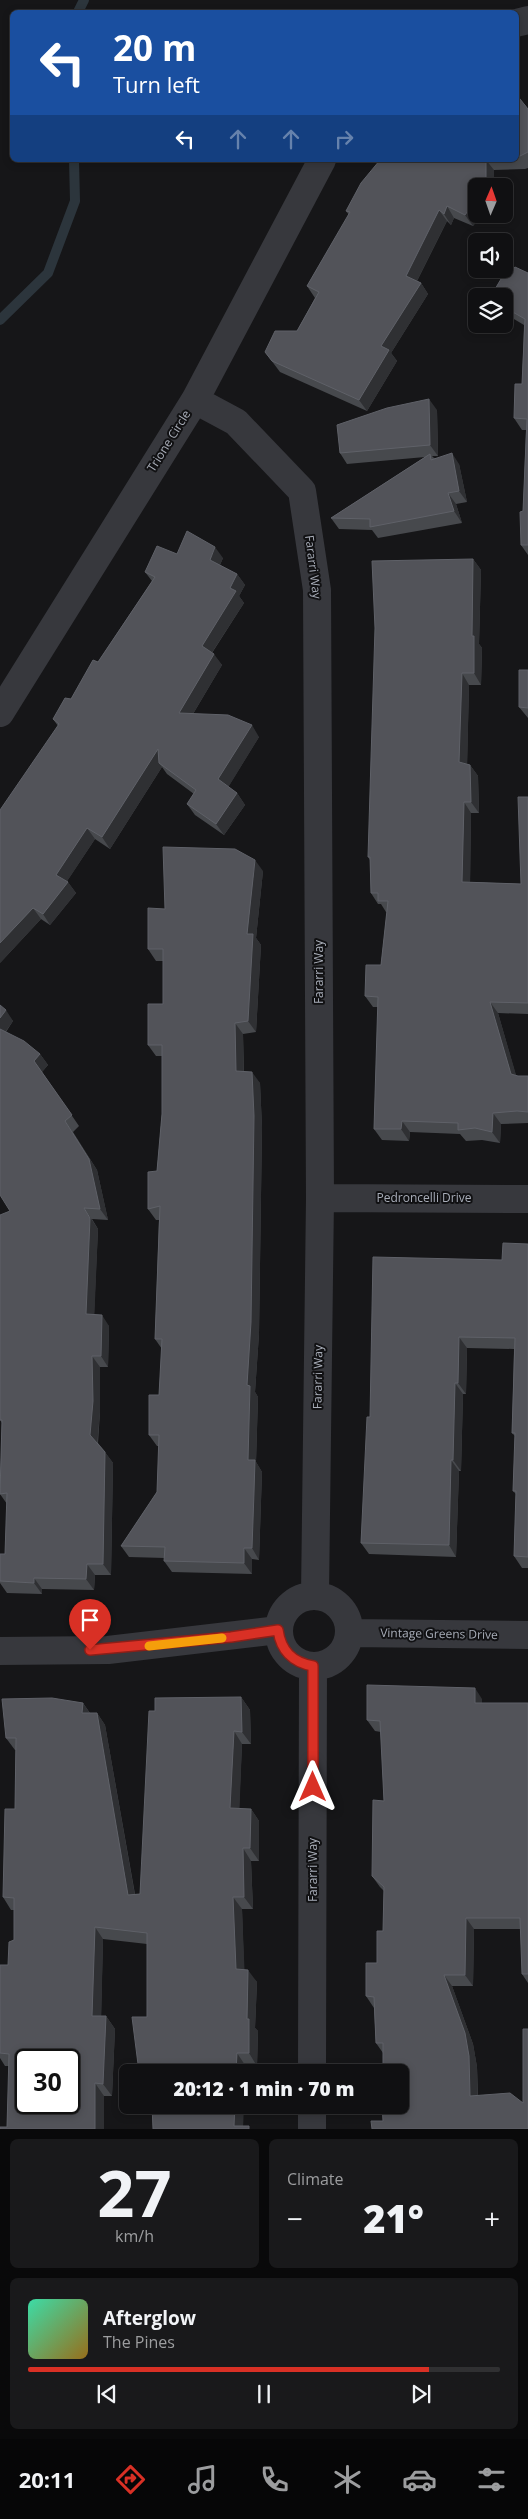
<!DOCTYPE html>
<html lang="en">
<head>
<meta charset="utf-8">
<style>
	:root { --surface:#101012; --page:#19191b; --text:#f1f3f6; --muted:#9c9d9f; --line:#303032; --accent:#d93025 }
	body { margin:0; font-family:"Open Sans",sans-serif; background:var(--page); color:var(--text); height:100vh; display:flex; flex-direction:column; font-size:19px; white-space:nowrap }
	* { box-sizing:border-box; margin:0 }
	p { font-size:16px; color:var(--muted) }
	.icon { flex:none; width:28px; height:28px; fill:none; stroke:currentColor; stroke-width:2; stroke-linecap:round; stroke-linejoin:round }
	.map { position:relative; height:2129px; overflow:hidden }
	.drawer { display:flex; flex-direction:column; gap:10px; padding:10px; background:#09090a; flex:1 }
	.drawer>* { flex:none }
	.banner { position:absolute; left:10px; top:10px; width:509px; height:152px; border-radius:8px; box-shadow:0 2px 8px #0003,0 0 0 1px var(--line); background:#1a4fa0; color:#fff; overflow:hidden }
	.needle { width:32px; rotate:2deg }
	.controls { position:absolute; left:468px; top:178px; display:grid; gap:10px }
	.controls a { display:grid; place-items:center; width:45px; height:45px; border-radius:8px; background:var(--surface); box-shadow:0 2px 8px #0003,0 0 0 1px var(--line); font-size:25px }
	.speed { position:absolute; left:15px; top:2049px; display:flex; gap:10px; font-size:25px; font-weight:700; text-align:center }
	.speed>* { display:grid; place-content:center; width:65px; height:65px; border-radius:50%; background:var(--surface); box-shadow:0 2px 8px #0003,0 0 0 1px var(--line); line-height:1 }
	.speed .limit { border:2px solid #111; border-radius:8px; background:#fff; color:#111 }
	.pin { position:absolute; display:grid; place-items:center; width:42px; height:42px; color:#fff; margin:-51px -21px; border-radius:50% 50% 50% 0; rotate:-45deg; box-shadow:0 0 5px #0007 }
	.pin .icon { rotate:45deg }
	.me { position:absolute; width:55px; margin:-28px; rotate:0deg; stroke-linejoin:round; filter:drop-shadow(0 0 4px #0008) }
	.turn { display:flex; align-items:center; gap:18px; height:105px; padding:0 20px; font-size:22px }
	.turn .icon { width:65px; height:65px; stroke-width:2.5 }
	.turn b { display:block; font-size:35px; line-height:42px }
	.lanes { display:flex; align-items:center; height:48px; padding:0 20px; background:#0003; justify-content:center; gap:25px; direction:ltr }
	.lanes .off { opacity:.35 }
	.big { font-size:38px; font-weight:800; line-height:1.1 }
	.drawer .tile { flex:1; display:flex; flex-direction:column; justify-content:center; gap:8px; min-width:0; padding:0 18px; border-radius:8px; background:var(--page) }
	.drawer .dial { align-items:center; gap:0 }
	.dial b { font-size:65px; line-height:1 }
	.song { display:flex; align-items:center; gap:15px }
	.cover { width:60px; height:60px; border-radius:8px; background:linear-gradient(135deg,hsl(160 70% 55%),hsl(40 70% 35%)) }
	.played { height:5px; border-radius:2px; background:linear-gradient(90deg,var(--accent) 85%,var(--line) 85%) }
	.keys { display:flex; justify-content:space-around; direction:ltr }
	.heat { display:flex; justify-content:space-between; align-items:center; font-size:28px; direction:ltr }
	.drawer .tiles { flex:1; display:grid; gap:10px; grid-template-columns:1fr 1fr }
	.tile:last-child { grid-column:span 2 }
	.trip { position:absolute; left:119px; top:2064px; width:290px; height:50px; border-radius:8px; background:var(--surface); box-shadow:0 2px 8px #0003,0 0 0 1px var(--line); font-weight:800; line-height:50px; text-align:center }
	.menu { display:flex; height:80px; justify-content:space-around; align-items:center; background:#060607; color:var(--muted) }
	.menu .icon { width:35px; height:35px }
	.menu .selected { color:var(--accent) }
	.menu b { font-size:22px; color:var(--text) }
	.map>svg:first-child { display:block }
</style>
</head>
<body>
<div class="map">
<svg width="528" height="2129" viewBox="0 0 528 2129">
	<rect width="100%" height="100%" fill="#161618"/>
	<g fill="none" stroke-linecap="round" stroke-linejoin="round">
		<!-- stream -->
		<path stroke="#2c353c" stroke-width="10" d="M 78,12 L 84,0
			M 0,320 L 48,273 L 75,201 L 74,160"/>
		<!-- street -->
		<path stroke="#37383d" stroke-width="28" d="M 516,23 L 528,20
			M 195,400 L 236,422 L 302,491 L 317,590 L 320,1198 L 315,1595
			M 0,713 L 195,400 L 322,160
			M 320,1198 L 528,1199
			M279 1631a35 35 0 1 1 70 0a35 35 0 1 1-70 0Z
			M 350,1633 L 528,1635
			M 0,1651 L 108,1650 L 278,1630
			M 312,2072 L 313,1667
			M 312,2129 L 312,2105"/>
	</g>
	<!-- wall -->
	<path fill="#47494d" d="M 516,94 L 528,109 L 528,168 L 525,169 L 494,170 L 494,186 L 476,214 L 482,214 L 473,226 L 454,218 L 451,225 L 447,221 L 417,281 L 421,283 L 428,294 L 391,353 L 397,361 L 367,411 L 280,372 L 265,352 L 297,331 L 315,298 L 307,286 L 349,215 L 346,211 L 380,160 L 516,160 Z
		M 528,273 L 528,545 L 523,511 L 526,430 L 522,430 L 514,418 L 522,384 L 524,325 L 504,313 L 504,296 Z
		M 437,410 L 438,456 L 432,456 L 434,458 L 459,464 L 467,502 L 456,504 L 462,523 L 378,538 L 372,530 L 339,529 L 331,518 L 425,457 L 347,464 L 340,453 Z
		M 521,545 L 528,545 L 528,555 Z
		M 177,554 L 223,558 L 220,565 L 237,574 L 245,585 L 239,596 L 244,603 L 212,653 L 222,665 L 193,714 L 259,737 L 228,787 L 237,793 L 245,805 L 224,835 L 195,815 L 187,804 L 194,794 L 167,774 L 162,767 L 110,849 L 95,839 L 67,881 L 76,893 L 50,925 L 41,919 L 0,963 L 58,726 L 53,719 L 71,699 L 98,662 L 152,581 L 145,572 Z
		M 473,559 L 481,570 L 479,644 L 482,648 L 481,685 L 469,685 L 467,764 L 470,765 L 478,776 L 479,813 L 471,813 L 470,882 L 521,884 L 528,797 L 528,1014 L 498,1013 L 516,1076 L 528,1076 L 528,1123 L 501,1124 L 500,1143 L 482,1140 L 466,1141 L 460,1134 L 410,1132 L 409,1141 L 382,1140 L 374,1129 L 378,1007 L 373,1007 L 365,996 L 381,965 L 387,912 L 386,912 L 381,904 L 378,904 L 371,893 L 370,860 L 368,857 Z
		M 528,670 L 528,718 L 519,707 Z
		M 263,871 L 256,938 L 261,945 L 256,1032 L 243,1034 L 244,1072 L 260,1083 L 262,1127 L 259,1334 L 255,1392 L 258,1397 L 256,1462 L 262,1472 L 259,1560 L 252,1559 L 252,1574 L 172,1572 L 164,1561 L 165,1558 L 129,1557 L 121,1546 L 157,1492 L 159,1446 L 157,1446 L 149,1435 L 159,1395 L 162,1349 L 155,1339 L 159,1220 L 156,1220 L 148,1209 L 157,1171 L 162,1114 L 162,1056 L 156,1056 L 148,1045 L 163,1004 L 163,961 L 156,961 L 148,949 L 165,909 Z
		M 0,1005 L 13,1021 L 6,1032 L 40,1054 L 48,1065 L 42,1072 L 79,1126 L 73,1132 L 97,1170 L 108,1220 L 92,1219 L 98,1229 L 94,1314 L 109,1326 L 108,1367 L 100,1367 L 100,1412 L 98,1443 L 113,1463 L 111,1575 L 95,1575 L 94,1590 L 42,1589 L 42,1594 L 7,1593 L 0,1583 L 0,1554 L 5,1554 L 7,1504 L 0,1494 L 2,1423 L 0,1420 L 10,1211 Z
		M 528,1244 L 528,1568 L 522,1568 L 514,1556 L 516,1494 L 513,1491 L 515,1436 L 512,1433 L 514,1349 L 467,1348 L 466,1394 L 463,1394 L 461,1471 L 459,1471 L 456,1557 L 369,1554 L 361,1543 L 370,1417 L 502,1260 Z
		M 241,1697 L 250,1710 L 251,1744 L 242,1744 L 239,1809 L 251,1809 L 259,1821 L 259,1861 L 251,1861 L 253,1909 L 242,1909 L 244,1970 L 257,1982 L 255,2028 L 258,2031 L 257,2066 L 245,2065 L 245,2072 L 139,2072 L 147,2017 L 147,1944 L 103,1939 L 101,2016 L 106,2016 L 115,2029 L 112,2096 L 104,2096 L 7,2127 L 9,2066 L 5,2066 L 0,2058 L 0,1965 L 8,1965 L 14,1940 L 14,1910 L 11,1910 L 3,1897 L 15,1809 L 16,1750 L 15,1750 L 6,1738 L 83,1703 L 90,1713 L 97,1713 L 105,1725 L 135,1894 L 140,1894 L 155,1711 Z
		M 482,1699 L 482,1703 L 528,1703 L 521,1929 L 474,1929 L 473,1986 L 452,1986 L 473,2044 L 477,2067 L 478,2095 L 528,2129 L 383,2121 L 400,2105 L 383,2053 L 376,2043 L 374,2008 L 366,1996 L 377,1963 L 383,1931 L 384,1891 L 380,1887 L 372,1876 L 384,1801 L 381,1732 L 375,1731 L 367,1720 Z
		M 522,1974 L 528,1974 L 528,1983 Z"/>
	<!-- shaded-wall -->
	<path fill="#2f3033" d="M 486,160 L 494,170 L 494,186 L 486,186 Z
		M 476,200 L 476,214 L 482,214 L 473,226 L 465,215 Z
		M 447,206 L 454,218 L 451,225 L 444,214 Z
		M 439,210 L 447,221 L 414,287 L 406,276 Z
		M 421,283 L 428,294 L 391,353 L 397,361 L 367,411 L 359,400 L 381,346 Z
		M 429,399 L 437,410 L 438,456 L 430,445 Z
		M 452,453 L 459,464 L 467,502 L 459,491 Z
		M 448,493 L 456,504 L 462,523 L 454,511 Z
		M 215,547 L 223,558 L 217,571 L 210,560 Z
		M 473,559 L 481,570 L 479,644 L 482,648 L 481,685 L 474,673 L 472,636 Z
		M 237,574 L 245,585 L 239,596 L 244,603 L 209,657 L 202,646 Z
		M 214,654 L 222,665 L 187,724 L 179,713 Z
		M 462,673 L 469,685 L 467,773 L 459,762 Z
		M 252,725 L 259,737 L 226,791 L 218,779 Z
		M 158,749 L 159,763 L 162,767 L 110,849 L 102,837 Z
		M 470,765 L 478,776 L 479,813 L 471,802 Z
		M 237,793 L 245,805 L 224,835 L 216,824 Z
		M 464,802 L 471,813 L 470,893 L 462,882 Z
		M 87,828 L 95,839 L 64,886 L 56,875 Z
		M 255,860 L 263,871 L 256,938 L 261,945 L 256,1032 L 248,1021 L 247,934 Z
		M 68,882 L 76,893 L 50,925 L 43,914 Z
		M 33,908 L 41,919 L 0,963 L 0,943 Z
		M 490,1002 L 498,1013 L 519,1085 L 511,1074 Z
		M 6,1010 L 13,1021 L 1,1038 L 0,1036 L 0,1018 Z
		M 235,1023 L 243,1034 L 244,1083 L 236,1071 Z
		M 40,1054 L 48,1065 L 42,1072 L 34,1061 Z
		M 252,1072 L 260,1083 L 262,1127 L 259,1334 L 255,1392 L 258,1397 L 256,1462 L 262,1472 L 259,1560 L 252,1548 L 248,1460 L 247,1385 Z
		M 493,1113 L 501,1124 L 500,1143 L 492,1132 Z
		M 65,1121 L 97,1170 L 108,1220 L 100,1209 Z
		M 402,1121 L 410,1132 L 409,1141 L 401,1129 Z
		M 84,1208 L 98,1229 L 94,1325 L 86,1314 Z
		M 102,1315 L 109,1326 L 108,1367 L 101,1356 Z
		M 459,1337 L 467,1348 L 466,1394 L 458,1383 Z
		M 92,1356 L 100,1367 L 100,1412 L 97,1446 L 90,1435 Z
		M 455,1383 L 463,1394 L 461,1471 L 453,1460 Z
		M 105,1452 L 113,1463 L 111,1575 L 103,1564 Z
		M 451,1460 L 459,1471 L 456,1557 L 449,1545 Z
		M 244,1548 L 252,1559 L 252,1574 L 244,1563 Z
		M 87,1564 L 95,1575 L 94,1590 L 86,1579 Z
		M 34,1578 L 42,1589 L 42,1594 L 34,1583 Z
		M 475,1688 L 482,1699 L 482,1715 L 475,1703 Z
		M 241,1697 L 250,1710 L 251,1744 L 242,1732 Z
		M 83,1703 L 91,1715 L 82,1713 Z
		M 97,1713 L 105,1725 L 137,1907 L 128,1895 Z
		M 234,1731 L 242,1744 L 239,1821 L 230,1808 Z
		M 251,1809 L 259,1821 L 259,1861 L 250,1848 Z
		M 243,1848 L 251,1861 L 253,1909 L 244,1897 Z
		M 233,1897 L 242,1909 L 245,1982 L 236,1969 Z
		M 466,1918 L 474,1929 L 473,1986 L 465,1975 Z
		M 95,1927 L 103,1939 L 101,2028 L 92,2016 Z
		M 248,1970 L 257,1982 L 255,2028 L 258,2031 L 257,2066 L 249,2053 L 247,2019 Z
		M 444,1975 L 452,1986 L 473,2044 L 477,2067 L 478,2107 L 470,2096 Z
		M 106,2016 L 115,2029 L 112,2096 L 103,2084 Z
		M 237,2053 L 245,2065 L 245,2072 L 236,2072 Z
		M 95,2083 L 104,2096 L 104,2129 L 95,2129 Z
		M 235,2105 L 244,2105 L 243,2129 L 234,2126 Z"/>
	<!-- building -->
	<path fill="#525359" stroke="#5f6168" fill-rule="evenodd" d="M 516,94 L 528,109 L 528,152 L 516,158 Z
		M 380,160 L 486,160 L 486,186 L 476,186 L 476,200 L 465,215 L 447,206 L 444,214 L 439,210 L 406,276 L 421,283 L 381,346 L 389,350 L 359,400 L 272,361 L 265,352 L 275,331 L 297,331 L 319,292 L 307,286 L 350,212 L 346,211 L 361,183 Z
		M 515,267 L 528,273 L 528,545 L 521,545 L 520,512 L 523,511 L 527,419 L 514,418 L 515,384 L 522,384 L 525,319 L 504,307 L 504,296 L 491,296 L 501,279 Z
		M 429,399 L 430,445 L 340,453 L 337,425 L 387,408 Z
		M 452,453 L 459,491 L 448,493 L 454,511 L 370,527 L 370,519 L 331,518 L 430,454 L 431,460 Z
		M 187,531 L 215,547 L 210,560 L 237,574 L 230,588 L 236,591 L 202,646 L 214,654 L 179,713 L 228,715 L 252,725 L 218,779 L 237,793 L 216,824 L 187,804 L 196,790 L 159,763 L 158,749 L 102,837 L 87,828 L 56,875 L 68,882 L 43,914 L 33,908 L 0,943 L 0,810 L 59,724 L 53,719 L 65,698 L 71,699 L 93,660 L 98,662 L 155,577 L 145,572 L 157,546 L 177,554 Z
		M 473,559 L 472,636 L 474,636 L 474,673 L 462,673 L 459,762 L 470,765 L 471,802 L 464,802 L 462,882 L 521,884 L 518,797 L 528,797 L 528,1003 L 490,1002 L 511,1074 L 518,1076 L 528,1076 L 528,1112 L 517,1111 L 493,1113 L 492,1132 L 475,1128 L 458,1130 L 458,1123 L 402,1121 L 401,1129 L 374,1129 L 378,997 L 365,996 L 366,965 L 381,965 L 388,901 L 378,901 L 378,893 L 371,893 L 370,857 L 368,857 L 375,628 L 372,561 Z
		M 519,670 L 528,670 L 528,708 L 519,707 Z
		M 163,847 L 235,849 L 255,860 L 247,934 L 253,934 L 248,1021 L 235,1023 L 236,1071 L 252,1072 L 254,1116 L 251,1322 L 247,1385 L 250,1386 L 248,1460 L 255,1460 L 254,1492 L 252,1548 L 244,1548 L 244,1563 L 164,1561 L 165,1547 L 121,1546 L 157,1492 L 159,1435 L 149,1435 L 149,1395 L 159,1395 L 162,1339 L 155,1339 L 160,1206 L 148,1209 L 148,1172 L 157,1171 L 162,1114 L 162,1045 L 148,1045 L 148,1004 L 163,1004 L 163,949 L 148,949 L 148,908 L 165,909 Z
		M 0,1005 L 6,1010 L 0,1018 Z
		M 0,1029 L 24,1041 L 40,1054 L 34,1061 L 72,1115 L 65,1121 L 89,1159 L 100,1209 L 84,1208 L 90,1218 L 86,1314 L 102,1315 L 101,1356 L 92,1356 L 93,1401 L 90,1435 L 105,1452 L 103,1564 L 87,1564 L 86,1579 L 34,1578 L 34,1583 L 0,1581 L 0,1554 L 5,1554 L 7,1493 L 0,1494 L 2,1420 L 0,1420 L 0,1215 L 10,1211 L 0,1195 Z
		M 503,1243 L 528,1244 L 528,1557 L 514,1556 L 516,1491 L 513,1491 L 515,1433 L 512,1433 L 515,1338 L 459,1337 L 458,1383 L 455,1383 L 453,1460 L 451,1460 L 449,1545 L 361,1543 L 367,1417 L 370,1417 L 373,1257 L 502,1260 Z
		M 367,1685 L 475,1688 L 475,1703 L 528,1703 L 528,1974 L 522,1974 L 520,1918 L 466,1918 L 465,1975 L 444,1975 L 465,2033 L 469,2056 L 470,2096 L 510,2093 L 523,2103 L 523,2029 L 528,2029 L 528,2129 L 372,2129 L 371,2121 L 383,2121 L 382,2105 L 400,2105 L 400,2072 L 383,2072 L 383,2043 L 376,2043 L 374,1997 L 366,1996 L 366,1963 L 377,1963 L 377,1931 L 383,1931 L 384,1887 L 372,1876 L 373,1800 L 384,1801 L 380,1721 L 367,1720 Z
		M 241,1697 L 242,1732 L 234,1731 L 230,1808 L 251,1809 L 250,1848 L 243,1848 L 244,1897 L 233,1897 L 236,1969 L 248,1970 L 247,2019 L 249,2019 L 249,2053 L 237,2053 L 236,2072 L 139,2072 L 132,2017 L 147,2017 L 147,1933 L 95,1927 L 92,2016 L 106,2016 L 103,2084 L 95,2083 L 95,2129 L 0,2129 L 0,2127 L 7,2127 L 9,2054 L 0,2053 L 0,1965 L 8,1965 L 9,1942 L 14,1940 L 14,1898 L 3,1897 L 5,1809 L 15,1809 L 16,1738 L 6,1738 L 2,1699 L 52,1698 L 83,1703 L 82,1713 L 97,1713 L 128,1895 L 140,1894 L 149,1711 L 155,1711 L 155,1698 ZM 26,2060 L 69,2060 L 69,2102 L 26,2102 Z
		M 152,2105 L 235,2105 L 234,2126 L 249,2126 L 249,2129 L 153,2129 Z"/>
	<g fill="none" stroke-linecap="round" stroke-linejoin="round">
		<!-- route casing -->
		<g stroke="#8d1f18" stroke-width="12">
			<path id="route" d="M 90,1650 L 231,1637 L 278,1630 C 281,1651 292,1662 313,1666 L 313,1787"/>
		</g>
		<!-- route -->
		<use href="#route" stroke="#d93025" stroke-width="9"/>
		<!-- slow -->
		<path stroke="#f59e0b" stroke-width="9" d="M 149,1646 L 222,1638"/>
	</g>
	<g text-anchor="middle" stroke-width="4" stroke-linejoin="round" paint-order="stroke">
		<!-- street labels -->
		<g font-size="12" fill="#a8adb8" stroke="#111113">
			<text transform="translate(169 441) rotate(-58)" y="4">Trione Circle</text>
			<text transform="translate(313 567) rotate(83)" y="4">Fararri Way</text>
			<text transform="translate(319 972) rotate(-90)" y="4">Fararri Way</text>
			<text x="424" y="1202">Pedroncelli Drive</text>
			<text transform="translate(318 1377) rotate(-89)" y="4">Fararri Way</text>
			<text transform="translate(439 1634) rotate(1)" y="4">Vintage Greens Drive</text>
			<text transform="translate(313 1870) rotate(-90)" y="4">Fararri Way</text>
		</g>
	</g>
</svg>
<div class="controls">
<a><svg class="needle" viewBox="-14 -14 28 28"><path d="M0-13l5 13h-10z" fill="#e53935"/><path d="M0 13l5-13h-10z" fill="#9c9d9f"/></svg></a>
<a><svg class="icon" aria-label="sound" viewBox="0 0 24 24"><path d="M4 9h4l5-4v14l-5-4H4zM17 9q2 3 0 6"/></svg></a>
<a><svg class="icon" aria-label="layers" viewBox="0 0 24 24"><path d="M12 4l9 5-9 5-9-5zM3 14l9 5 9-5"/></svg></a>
</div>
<div class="speed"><div class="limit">30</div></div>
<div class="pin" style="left:90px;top:1650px;background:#d93025"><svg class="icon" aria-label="arrive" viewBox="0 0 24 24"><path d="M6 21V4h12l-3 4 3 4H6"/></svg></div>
<svg class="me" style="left:313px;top:1787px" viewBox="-20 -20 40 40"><path d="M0-17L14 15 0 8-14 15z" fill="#d93025" stroke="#fff" stroke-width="4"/></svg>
<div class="trip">20:12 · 1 min · 70 m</div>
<div class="banner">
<div class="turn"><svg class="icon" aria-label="left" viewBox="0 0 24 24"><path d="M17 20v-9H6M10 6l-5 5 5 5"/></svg><div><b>20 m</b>Turn left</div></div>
<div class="lanes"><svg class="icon" aria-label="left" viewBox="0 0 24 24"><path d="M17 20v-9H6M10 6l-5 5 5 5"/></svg><svg class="icon off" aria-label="ahead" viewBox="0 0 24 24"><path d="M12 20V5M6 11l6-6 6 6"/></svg><svg class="icon off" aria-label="ahead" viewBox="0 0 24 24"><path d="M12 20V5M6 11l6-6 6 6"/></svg><svg class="icon off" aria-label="right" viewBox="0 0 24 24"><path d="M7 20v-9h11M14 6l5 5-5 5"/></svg></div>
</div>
</div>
<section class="drawer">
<div class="tiles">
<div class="tile dial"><b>27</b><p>km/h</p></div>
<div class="tile"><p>Climate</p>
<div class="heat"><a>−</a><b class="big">21°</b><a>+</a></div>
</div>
<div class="tile">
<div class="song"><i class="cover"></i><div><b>Afterglow</b><p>The Pines</p></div></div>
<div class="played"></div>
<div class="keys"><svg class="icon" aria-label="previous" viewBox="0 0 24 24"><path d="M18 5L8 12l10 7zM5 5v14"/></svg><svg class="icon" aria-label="pause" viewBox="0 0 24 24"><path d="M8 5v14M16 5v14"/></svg><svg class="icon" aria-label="next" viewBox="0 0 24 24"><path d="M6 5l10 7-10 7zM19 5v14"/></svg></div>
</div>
</div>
</section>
<nav class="menu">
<b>20:11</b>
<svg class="icon selected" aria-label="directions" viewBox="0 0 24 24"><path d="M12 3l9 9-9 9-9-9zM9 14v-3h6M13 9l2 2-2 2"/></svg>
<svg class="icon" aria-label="music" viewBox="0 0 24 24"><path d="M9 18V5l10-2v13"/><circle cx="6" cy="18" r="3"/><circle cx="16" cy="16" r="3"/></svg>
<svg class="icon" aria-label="phone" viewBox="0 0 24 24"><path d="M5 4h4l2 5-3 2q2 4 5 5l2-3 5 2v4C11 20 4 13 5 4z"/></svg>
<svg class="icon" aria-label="climate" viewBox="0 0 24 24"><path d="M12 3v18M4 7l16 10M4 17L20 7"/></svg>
<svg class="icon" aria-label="car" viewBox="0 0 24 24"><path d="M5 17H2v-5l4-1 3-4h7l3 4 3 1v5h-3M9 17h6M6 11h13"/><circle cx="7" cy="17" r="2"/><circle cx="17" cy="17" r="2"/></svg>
<svg class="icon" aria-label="filters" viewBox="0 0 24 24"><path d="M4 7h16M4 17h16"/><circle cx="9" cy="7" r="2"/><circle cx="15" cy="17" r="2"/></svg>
</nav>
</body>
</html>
